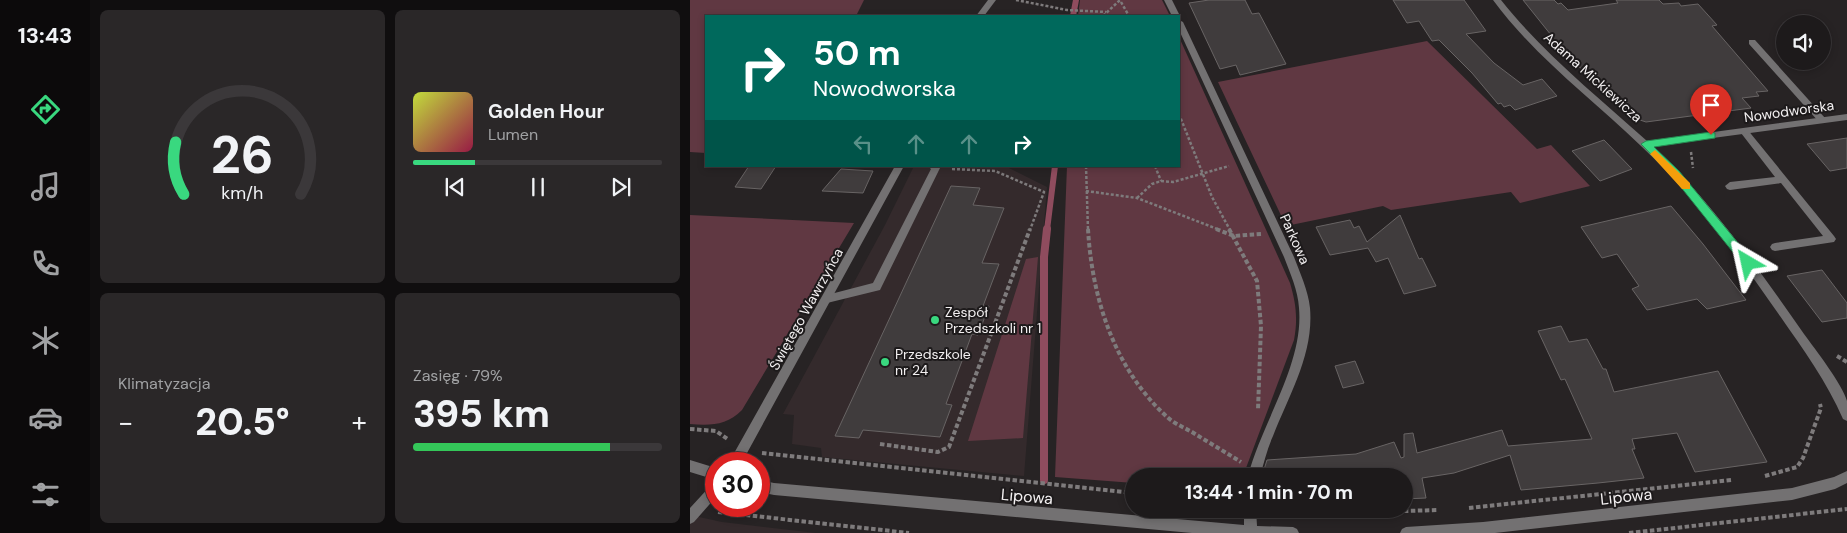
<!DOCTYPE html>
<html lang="pl">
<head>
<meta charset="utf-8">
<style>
	:root { --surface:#1d1a1b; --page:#2a2728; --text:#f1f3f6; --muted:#a0a1a3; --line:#3b383a; --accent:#39d87f }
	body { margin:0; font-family:"DM Sans",sans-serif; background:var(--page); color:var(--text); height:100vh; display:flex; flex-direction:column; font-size:19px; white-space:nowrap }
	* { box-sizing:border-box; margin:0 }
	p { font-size:16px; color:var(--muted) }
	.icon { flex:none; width:28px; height:28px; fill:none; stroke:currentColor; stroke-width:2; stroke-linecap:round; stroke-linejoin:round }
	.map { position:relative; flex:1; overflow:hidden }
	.sheet { display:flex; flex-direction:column; gap:10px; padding:10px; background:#100e0f; width:600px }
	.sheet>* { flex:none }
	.guide { position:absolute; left:15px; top:15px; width:475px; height:152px; border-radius:0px; box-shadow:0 2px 8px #0003,0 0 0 1px var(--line); background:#00695c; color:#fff; overflow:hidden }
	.fabs { position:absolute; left:1086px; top:15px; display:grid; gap:10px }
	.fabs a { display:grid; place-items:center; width:55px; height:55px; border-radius:50%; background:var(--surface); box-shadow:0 2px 8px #0003,0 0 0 1px var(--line); font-size:25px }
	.speed { position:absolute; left:15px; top:452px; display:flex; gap:10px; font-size:25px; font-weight:700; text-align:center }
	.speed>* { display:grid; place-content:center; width:65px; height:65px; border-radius:50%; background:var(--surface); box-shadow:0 2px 8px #0003,0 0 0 1px var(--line); line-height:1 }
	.speed .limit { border:8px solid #d22; background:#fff; color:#111 }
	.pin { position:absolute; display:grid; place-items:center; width:42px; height:42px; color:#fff; margin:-51px -21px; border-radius:50% 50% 50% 0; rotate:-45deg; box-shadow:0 0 5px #0007 }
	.pin .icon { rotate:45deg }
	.me { position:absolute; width:55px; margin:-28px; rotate:324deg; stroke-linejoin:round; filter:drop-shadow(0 0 4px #0008) }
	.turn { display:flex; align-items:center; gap:18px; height:105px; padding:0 25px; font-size:22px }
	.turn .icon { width:65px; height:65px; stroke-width:2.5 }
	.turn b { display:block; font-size:35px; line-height:42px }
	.lanes { display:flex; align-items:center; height:48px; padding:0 25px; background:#0003; justify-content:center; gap:25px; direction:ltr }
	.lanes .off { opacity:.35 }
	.big { font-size:38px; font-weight:800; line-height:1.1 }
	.sheet .card { flex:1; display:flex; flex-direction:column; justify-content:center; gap:8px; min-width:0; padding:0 18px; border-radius:8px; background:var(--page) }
	.sheet .dial { align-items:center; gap:0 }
	.dial svg { height:130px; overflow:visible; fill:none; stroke:var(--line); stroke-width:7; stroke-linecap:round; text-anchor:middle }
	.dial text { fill:var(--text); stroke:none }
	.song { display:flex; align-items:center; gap:15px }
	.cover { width:60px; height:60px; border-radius:8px; background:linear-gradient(135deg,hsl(70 70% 55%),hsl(340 70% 35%)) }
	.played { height:5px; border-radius:2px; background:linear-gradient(90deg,var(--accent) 25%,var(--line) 25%) }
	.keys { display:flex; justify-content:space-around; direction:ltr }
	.heat { display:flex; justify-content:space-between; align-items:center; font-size:28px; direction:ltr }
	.charge { height:8px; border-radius:4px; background:linear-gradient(90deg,#34c759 79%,var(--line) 0) }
	.sheet .tiles { flex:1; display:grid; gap:10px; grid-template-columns:repeat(2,1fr) }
	.trip { position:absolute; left:435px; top:468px; width:288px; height:50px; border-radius:25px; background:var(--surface); box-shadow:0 2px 8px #0003,0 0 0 1px var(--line); font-weight:800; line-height:50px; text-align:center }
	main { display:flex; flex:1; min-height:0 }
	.menu { display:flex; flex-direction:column; width:90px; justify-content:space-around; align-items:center; background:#0c0a0b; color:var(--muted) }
	.menu .icon { width:35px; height:35px }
	.menu .on { color:var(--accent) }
	.menu b { font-size:22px; color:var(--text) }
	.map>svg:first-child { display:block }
</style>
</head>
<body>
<main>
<nav class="menu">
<b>13:43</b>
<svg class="icon on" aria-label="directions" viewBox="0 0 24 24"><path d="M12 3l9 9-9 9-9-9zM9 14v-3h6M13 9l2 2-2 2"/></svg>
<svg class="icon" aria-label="music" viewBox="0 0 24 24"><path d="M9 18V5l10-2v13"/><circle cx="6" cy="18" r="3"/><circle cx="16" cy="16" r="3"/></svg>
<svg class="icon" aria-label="phone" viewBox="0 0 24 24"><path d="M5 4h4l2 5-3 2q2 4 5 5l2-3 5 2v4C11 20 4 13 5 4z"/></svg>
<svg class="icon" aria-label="climate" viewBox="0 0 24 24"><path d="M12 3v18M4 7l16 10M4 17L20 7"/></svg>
<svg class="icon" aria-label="car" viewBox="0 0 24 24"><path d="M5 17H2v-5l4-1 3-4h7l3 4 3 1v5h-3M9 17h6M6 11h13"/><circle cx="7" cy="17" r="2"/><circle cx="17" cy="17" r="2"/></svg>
<svg class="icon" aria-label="filters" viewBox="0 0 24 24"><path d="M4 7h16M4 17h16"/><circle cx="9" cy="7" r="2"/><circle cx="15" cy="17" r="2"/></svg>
</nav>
<section class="sheet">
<div class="tiles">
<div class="card dial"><svg viewBox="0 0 100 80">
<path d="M14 69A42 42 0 1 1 86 69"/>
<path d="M14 69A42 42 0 0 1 9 37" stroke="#39d87f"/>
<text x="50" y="56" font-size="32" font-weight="700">26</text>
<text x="50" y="72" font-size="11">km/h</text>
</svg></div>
<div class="card">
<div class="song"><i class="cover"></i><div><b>Golden Hour</b><p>Lumen</p></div></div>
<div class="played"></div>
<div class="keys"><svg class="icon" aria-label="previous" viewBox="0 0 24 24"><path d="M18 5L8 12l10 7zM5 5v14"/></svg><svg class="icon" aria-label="pause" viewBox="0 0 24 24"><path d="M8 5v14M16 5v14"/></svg><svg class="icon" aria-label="next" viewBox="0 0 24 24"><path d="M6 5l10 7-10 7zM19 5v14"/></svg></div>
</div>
<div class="card"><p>Klimatyzacja</p>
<div class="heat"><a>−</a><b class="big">20.5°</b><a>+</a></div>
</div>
<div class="card"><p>Zasięg · 79%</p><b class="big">395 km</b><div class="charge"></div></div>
</div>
</section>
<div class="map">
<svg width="1157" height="533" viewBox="0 0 1157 533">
	<rect width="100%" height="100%" fill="#272324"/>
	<!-- built -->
	<path fill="#342a2c" d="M 224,166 L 315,166 L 357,187 L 334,476 L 132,457 L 131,448 L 102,444 L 104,415 L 93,414 L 195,225 Z
		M 0,515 L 32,522 L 126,533 L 0,533 Z"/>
	<!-- green -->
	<path fill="#603842" d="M 0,0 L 174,0 L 166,16 L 16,16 L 16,153 L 0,152 Z
		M 390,0 L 472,0 L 480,16 L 388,16 Z
		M 489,37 L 600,283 C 606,303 608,319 604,340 L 553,476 L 444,476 L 444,483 L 365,477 L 377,166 L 489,166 Z
		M 737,41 L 847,149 L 861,145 L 900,186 L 830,203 L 821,192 L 701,210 L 693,206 L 596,226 L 528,82 Z
		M 0,215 L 164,223 L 52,410 C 37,425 21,426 0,424 Z
		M 348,257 L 333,438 L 278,441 L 336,259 Z"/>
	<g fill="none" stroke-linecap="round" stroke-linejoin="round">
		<!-- stream-far1 -->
		<path stroke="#8f4c5e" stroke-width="6" d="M 383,16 L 386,0
			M 357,230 L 365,166"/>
		<!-- stream -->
		<path stroke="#8f4c5e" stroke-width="8" d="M 354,480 L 354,257 L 357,229"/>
	</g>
	<!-- building -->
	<path fill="#403c3d" stroke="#686464" d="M 519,0 L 555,0 L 562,14 L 569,13 L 596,64 L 550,75 L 546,65 L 530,69 L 499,3 Z
		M 703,0 L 774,0 L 796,31 L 776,34 L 804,63 L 833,85 L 852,79 L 867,96 L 825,110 L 820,105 L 814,107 L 811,103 L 808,104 L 782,73 L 749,40 L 742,41 L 729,21 L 717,23 Z
		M 833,0 L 864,0 L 868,4 L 871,3 L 878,10 L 928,3 L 926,0 L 969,0 L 973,4 L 989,3 L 991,6 L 1008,4 L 1027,25 L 1022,26 L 1078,91 L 1066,92 L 1069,96 L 1052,98 L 1061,108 L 956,122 L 947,119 L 856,37 L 861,35 Z
		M 1157,138 L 1157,168 L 1140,171 L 1117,144 Z
		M 914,140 L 942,169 L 910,181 L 882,151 Z
		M 59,166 L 86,166 L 71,189 L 45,187 Z
		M 151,169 L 183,171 L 173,193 L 132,191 Z
		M 261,186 L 290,188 L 283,205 L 314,208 L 292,263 L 309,264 L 293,306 L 299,306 L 288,335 L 282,334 L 256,404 L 262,405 L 250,437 L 173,430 L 169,438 L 145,436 Z
		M 981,206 L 1013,244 L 1056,300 L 1017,309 L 1007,299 L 957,310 L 942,289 L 949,286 L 927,254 L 912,258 L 891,227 Z
		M 710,215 L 729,259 L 732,258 L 746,286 L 714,294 L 698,258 L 686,262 L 678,248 L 640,255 L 626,227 L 660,220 L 664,228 L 669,226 L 677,242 Z
		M 1132,270 L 1157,303 L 1157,318 L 1132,322 L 1097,276 Z
		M 871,326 L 879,342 L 897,339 L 913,369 L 916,369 L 924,392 L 1028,371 L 1077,462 L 1005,472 L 987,433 L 942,439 L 945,449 L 942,449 L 954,478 L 908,483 L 831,490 L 820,455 L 764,473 L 732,478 L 736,498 L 714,499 L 714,476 L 572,476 L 577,460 L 666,454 L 704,442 L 711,458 L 714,457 L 714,434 L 723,433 L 727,453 L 812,430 L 818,446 L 902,439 L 875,379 L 871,380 L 848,331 Z
		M 665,361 L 674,383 L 653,388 L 645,366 Z"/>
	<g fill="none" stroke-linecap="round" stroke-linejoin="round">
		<!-- path-far1 -->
		<path stroke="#7e7b7c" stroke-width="2.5" stroke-dasharray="3 2" stroke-linecap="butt" d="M 326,0 L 377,10 L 416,12
			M 431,2 L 439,16
			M 413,16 L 430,0
			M 489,114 L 522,197 L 540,230
			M 1001,152 L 1003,168
			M 396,166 L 398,230
			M 465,166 L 471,181
			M 262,169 L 305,171 L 354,192 L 340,230
			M 396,191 L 447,198 L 530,230
			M 447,198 L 462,184 L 471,181 L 483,182 L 539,166"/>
		<!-- path -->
		<path stroke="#7e7b7c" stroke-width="4" stroke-dasharray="4.5 2.5" stroke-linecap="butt" d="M 398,229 C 402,298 424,368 476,416 C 483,423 493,427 502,432 C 518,442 535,452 551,462
			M 526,229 L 544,236 L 571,234
			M 539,229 L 567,281 L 571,326 L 568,410
			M 1147,356 L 1157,362
			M 0,429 L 26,431 L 39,440
			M 190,444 L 248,452 L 259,447 L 340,229
			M 72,453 L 444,493
			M 1075,476 L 1107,467 L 1113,458 L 1131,408 L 1130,404
			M 779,508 L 1042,480
			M 588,509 L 648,513 L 748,510
			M 28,512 L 219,533
			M 939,533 L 1157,509"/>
		<!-- lane -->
		<path fill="#737172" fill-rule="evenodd" d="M 1059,40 L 1065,40 L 1135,118 L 1135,122 L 1129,122 L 1059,44 Z
			M 1054,128 L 1057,129 L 1144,236 L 1146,239 L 1144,242 L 1085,251 L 1082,250 L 1080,247 L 1082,244 L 1085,243 L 1133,236 L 1091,183 L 1040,190 L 1037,189 L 1035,186 L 1040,182 L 1085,177 L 1051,133 L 1050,131 Z
			M 238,166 L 250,166 L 250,168 L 190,290 L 137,303 L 133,302 L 132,299 L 133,296 L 183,283 L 241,169 Z
			M 26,482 L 26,497 L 4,522 L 0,524 L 0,508 L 22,484 Z"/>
		<!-- street -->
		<path fill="#737172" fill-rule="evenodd" d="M 298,0 L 306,0 L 294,16 L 286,16 Z
			M 474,0 L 482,0 L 490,16 L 489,17 L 482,16 Z
			M 803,0 L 811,0 C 853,53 906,95 957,141 L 1157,114 L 1157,120 L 963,146 C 1021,202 1068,268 1114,334 C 1125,349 1153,385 1157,401 C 1157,407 1157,415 1157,421 L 1153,419 C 1137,382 1113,349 1090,316 C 1048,256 1005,196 951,146 C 901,98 845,57 803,0 Z
			M 489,20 L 493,22 L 604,257 C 610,273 618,290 620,308 C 624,354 599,395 583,436 C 577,449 574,463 570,476 L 558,476 C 572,422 614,364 609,308 C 608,290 600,273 594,257 L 489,30 Z
			M 205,166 L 214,166 L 51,464 L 38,464 Z
			M 0,460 L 26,468 L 26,480 L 0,472 Z
			M 1157,471 L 1157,483 L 1145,489 L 1102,500 L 805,533 L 710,533 L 712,529 L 716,527 L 793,522 L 1102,488 L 1144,477 Z
			M 69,480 L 84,483 L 554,525 L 554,509 L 566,509 L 567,526 L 603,527 L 607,529 L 609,533 L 502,533 L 84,495 L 69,492 Z"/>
	</g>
	<!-- route -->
	<path fill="#39d87f" stroke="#258c53" d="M 1021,132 L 1025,133 L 1025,138 L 964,147 L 989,171 L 1062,260 L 1062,266 L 1054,266 L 982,176 L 951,144 L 956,141 Z"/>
	<!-- slow -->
	<path fill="#f59e0b" d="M 965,150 L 1000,183 L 1000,189 L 992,189 L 962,156 L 960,154 Z"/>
	<!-- markers -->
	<g fill="#39d87f" stroke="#1d1a1b" stroke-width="2">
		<circle cx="245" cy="320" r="5"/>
		<circle cx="195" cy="362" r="5"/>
	</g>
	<g text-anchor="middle" stroke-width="4" stroke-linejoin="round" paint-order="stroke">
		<!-- street labels -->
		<g font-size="14" fill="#f3f0f1" stroke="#1d1a1b">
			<text transform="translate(903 77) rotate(42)" y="5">Adama Mickiewicza</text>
			<text transform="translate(1099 111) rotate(-8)" y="5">Nowodworska</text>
			<text transform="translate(605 239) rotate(66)" y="5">Parkowa</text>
			<text transform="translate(116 309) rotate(-61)" y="5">Świętego Wawrzyńca</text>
		</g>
		<!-- poi labels -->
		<g font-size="14" fill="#f3f0f1" stroke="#1d1a1b" text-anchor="start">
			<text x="255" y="317">Zespół<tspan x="255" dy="16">Przedszkoli nr 1</tspan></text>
			<text x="205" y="359">Przedszkole<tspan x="205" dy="16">nr 24</tspan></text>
		</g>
		<!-- near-street labels -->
		<g font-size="16" fill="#f3f0f1" stroke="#1d1a1b">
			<text transform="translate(337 496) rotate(5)" y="6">Lipowa</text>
			<text transform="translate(936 496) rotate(-6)" y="6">Lipowa</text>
		</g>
	</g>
</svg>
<div class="fabs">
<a><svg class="icon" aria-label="sound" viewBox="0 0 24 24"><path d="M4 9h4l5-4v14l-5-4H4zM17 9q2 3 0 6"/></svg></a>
</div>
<div class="speed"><div class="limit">30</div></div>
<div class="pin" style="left:1021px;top:135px;background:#d93025"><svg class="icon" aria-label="arrive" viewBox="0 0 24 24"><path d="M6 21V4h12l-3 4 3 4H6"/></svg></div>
<svg class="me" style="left:1058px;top:263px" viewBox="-20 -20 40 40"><path d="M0-17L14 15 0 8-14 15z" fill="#39d87f" stroke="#fff" stroke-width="4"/></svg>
<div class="trip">13:44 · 1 min · 70 m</div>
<div class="guide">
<div class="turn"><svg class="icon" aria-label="right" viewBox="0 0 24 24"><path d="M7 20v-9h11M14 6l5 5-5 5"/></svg><div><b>50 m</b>Nowodworska</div></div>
<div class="lanes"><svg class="icon off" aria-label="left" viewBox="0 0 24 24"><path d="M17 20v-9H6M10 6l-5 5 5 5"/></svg><svg class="icon off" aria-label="ahead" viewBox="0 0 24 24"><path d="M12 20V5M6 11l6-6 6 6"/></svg><svg class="icon off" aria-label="ahead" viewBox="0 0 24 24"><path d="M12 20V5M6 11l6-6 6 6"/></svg><svg class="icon" aria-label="right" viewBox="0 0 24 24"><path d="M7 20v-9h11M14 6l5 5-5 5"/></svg></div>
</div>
</div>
</main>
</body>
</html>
